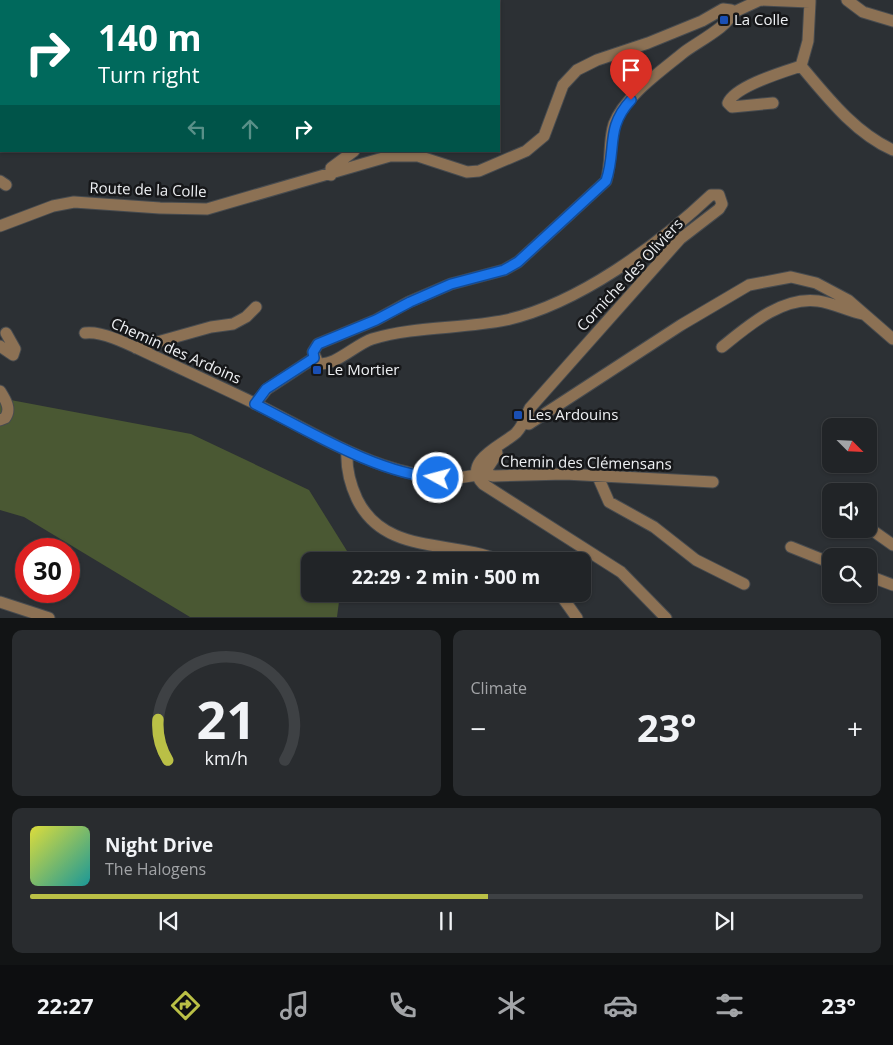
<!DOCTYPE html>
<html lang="en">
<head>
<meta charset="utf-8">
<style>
	:root { --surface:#212427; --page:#292c2f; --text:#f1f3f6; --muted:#a2a4a7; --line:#3e4144; --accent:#bac046 }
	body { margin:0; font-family:"Open Sans",sans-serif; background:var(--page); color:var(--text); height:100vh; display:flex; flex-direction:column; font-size:19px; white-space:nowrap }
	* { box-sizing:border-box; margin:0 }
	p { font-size:16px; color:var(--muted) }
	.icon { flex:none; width:28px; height:28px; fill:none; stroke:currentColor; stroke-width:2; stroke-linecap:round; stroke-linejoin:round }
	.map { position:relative; height:618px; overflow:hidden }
	.details { display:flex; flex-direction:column; gap:12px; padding:12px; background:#121415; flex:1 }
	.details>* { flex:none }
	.hud { position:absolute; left:0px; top:0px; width:500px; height:152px; box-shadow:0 1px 4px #0004,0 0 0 1px var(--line); background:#00695c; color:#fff; overflow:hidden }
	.needle { width:32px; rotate:114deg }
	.tools { position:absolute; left:822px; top:418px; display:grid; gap:10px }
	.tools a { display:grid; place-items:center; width:55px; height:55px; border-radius:10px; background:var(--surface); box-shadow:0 1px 4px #0004,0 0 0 1px var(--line); font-size:25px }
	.speed { position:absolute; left:15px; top:538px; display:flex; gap:10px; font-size:25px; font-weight:700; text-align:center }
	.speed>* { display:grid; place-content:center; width:65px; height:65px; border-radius:50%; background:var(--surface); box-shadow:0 1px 4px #0004,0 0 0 1px var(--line); line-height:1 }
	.speed .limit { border:8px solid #d22; background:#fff; color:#111 }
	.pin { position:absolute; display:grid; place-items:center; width:42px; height:42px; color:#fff; margin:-51px -21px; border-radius:50% 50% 50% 0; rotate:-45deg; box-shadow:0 0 5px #0007 }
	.pin .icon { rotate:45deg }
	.me { position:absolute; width:55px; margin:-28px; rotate:277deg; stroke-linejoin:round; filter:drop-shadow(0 0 4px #0008) }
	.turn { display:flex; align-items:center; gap:18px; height:105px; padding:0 15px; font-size:22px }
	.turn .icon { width:65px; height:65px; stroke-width:2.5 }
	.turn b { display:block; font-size:35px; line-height:42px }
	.lanes { display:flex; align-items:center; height:48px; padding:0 15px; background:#0003; justify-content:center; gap:25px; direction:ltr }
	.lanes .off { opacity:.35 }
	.big { font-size:38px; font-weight:700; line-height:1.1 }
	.details .card { flex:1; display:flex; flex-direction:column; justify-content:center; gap:8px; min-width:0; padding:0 18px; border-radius:10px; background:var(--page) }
	.details .dial { align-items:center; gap:0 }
	.dial svg { height:130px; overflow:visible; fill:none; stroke:var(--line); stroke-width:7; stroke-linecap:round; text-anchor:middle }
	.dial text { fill:var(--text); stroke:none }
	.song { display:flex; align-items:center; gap:15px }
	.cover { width:60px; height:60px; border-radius:8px; background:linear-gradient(135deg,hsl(60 70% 55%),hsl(180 70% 35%)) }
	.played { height:5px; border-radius:2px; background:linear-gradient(90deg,var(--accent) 55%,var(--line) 55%) }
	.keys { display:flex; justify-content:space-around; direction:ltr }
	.heat { display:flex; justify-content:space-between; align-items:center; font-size:28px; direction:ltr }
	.details .tiles { flex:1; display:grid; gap:12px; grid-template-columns:1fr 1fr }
	.card:last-child { grid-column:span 2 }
	.trip { position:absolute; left:301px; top:552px; width:290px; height:50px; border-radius:10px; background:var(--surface); box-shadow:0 1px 4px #0004,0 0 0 1px var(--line); font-weight:700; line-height:50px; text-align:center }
	.tab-bar { display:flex; height:80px; justify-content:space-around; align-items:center; background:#0d0e10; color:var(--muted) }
	.tab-bar .icon { width:35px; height:35px }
	.tab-bar .current { color:var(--accent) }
	.tab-bar b { font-size:22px; color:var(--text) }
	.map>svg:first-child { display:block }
</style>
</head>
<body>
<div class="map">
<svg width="893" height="618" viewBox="0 0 893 618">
	<rect width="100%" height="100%" fill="#2c3034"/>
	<!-- green -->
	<path fill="#4a5833" d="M 0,398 L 191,434 L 309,490 L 347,551 L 346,561 L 310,561 L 310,594 L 340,594 L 337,617 L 190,617 L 24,517 L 0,510 Z"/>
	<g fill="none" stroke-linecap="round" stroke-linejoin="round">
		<!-- minor casing -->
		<g stroke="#474b4f" stroke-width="13">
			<path id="minor" d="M 55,0 L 57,1
				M 380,0 L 381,1
				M 760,0 L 810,2 L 810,0
				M 847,0 L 863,12 L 893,21
				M 341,1 L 343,0
				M 0,6 L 1,7
				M 732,13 L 760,0
				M 801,66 C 827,97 855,133 893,150
				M 0,93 L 1,93
				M 773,103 L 732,107 L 728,103 C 735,86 783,72 801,66 L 808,41 L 810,2
				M 331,175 L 331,168 L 354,151
				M 0,181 L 6,185
				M 0,226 L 53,206 L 74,202 L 160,208 L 207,209 L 390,156 L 418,156 L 467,172 L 479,171 L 526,151 L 544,136 L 563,85 L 577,70 L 597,60 L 648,43 L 702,21 L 723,9 L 731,10 L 732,13
				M 85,333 C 104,330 138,349 156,357 C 190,373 223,388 256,404 C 321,436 402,491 477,475
				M 0,346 L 13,355 L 15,349 L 6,333
				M 722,347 C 748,326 782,296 818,301 C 834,303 848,311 863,314
				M 136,348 L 211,327 L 233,324 L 246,317 L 256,307
				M 0,391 C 5,399 12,409 5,418 L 0,420
				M 255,404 L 267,389 L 314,358
				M 524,423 L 529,424 L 681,325 L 749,285 L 791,277 L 816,283 L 848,300 L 893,339
				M 496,448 L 497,454 L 487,469 L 489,475 L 494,476 L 565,474 L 713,482
				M 347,451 C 346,467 350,484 357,499 C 385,556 451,539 501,561
				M 598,477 L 609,502 L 654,527 L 696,560 L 744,584
				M 869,528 L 893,545
				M 791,547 L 831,563
				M 869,576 L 893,585
				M 560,594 L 577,618
				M 0,602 L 49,618
				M 666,618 L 621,572 L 483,484 C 461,461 503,445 516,433 C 523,426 526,416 530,408 L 680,239 L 719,209 L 722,204 L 719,195 L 711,195 C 658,245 578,304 506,320 C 462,329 415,326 372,339 C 356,344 333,368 318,363 L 313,352 L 318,344 L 376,320 L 409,302 L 451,284 L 504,270 L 518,262 L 606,181 C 612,163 608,142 614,124 C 624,97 661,71 683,53 C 694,44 731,25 732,13"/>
		</g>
		<!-- minor -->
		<use href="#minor" stroke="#8c7154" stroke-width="11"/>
	</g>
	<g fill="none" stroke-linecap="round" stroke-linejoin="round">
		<!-- route casing -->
		<g stroke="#114b97" stroke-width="12">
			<path id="route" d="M 438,478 C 378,474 309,431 255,404 L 266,389 L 314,358 L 313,352 L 318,344 L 376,320 L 410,302 L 451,284 L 504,270 L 518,262 L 606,181 C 617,149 605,128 631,100"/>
		</g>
		<!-- route -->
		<use href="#route" stroke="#1a73e8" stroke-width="9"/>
	</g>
	<!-- markers -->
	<g fill="#1a4fb4" stroke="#161719" stroke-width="2">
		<rect x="719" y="15" width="10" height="10" rx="2.5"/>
		<rect x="312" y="365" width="10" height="10" rx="2.5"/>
		<rect x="513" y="410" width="10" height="10" rx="2.5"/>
	</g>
	<g text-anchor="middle" stroke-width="5" stroke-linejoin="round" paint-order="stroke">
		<!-- poi labels -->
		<g font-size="15" fill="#eef0f3" stroke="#161719" text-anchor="start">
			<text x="734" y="25">La Colle</text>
			<text x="327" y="375">Le Mortier</text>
			<text x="528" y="420">Les Ardouins</text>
		</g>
		<!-- street labels -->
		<g font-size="15" fill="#eef0f3" stroke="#161719">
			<text transform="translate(148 190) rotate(2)" y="5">Route de la Colle</text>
			<text transform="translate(630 275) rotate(-47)" y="5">Corniche des Oliviers</text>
			<text transform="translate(176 351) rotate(24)" y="5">Chemin des Ardoins</text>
			<text transform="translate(586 463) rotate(1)" y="5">Chemin des Clémensans</text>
		</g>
	</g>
</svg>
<div class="tools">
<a><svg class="needle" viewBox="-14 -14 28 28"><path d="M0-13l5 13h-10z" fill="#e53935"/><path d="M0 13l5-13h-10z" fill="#a2a4a7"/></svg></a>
<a><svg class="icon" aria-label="sound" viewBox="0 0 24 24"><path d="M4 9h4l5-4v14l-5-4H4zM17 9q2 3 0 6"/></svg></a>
<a><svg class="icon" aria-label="search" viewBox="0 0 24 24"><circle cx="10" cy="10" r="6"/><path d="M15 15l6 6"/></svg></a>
</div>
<div class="speed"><div class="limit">30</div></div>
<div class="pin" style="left:631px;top:100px;background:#d93025"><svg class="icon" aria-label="arrive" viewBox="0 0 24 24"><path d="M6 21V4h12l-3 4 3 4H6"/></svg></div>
<svg class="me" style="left:438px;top:478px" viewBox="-20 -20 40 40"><circle r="17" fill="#1a73e8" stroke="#fff" stroke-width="3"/><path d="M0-11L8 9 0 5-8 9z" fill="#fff"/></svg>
<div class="trip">22:29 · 2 min · 500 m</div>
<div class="hud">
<div class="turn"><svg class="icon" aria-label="right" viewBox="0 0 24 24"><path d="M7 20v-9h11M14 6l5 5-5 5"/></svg><div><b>140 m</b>Turn right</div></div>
<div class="lanes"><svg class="icon off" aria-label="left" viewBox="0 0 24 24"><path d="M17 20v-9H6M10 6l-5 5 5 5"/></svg><svg class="icon off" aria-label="ahead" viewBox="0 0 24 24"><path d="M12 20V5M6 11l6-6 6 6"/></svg><svg class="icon" aria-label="right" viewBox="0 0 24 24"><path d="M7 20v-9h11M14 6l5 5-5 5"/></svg></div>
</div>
</div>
<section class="details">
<div class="tiles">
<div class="card dial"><svg viewBox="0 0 100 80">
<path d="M14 69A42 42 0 1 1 86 69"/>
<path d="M14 69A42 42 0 0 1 8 44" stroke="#bac046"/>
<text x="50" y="56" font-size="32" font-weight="700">21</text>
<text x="50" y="72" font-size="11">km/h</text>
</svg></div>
<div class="card"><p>Climate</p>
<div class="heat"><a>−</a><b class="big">23°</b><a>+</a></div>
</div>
<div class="card">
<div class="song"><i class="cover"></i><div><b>Night Drive</b><p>The Halogens</p></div></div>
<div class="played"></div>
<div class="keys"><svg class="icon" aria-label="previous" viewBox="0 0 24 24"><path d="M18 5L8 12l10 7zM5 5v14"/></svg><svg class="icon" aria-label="pause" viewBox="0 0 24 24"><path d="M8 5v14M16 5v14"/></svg><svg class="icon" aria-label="next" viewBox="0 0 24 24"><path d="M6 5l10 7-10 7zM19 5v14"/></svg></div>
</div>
</div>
</section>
<nav class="tab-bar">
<b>22:27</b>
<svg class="icon current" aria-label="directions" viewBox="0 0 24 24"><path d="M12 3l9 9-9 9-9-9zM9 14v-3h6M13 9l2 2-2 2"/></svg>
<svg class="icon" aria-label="music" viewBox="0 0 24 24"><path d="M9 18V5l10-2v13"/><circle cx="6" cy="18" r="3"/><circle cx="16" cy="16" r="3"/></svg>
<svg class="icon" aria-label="phone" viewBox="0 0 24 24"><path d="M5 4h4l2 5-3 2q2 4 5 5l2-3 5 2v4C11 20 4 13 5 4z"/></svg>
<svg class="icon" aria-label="climate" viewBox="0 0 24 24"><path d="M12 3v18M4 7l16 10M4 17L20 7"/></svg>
<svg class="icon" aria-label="car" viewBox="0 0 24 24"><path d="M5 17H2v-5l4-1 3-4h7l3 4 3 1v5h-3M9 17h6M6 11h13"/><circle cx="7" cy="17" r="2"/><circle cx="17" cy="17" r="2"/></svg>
<svg class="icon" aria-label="filters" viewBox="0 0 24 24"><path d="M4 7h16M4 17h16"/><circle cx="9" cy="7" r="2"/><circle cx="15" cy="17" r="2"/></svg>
<b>23°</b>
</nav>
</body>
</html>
